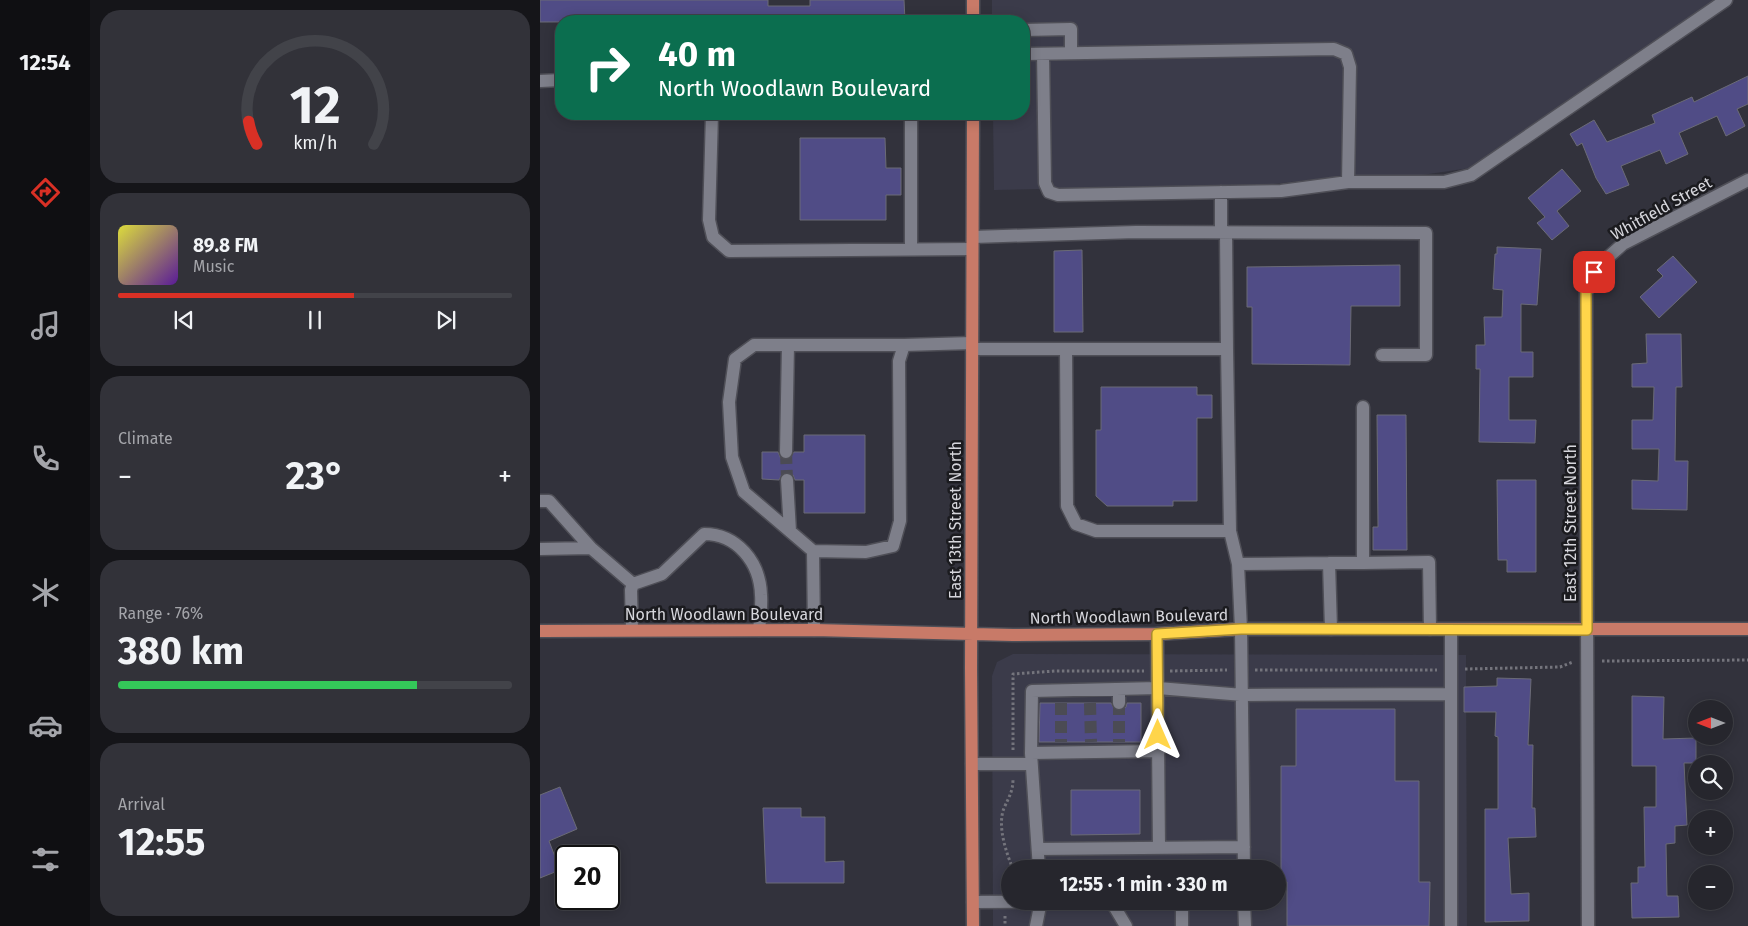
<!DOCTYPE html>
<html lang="en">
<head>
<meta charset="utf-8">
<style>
	:root { --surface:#26262d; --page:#323239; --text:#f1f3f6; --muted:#a4a5aa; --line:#424349; --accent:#d93025 }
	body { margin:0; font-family:"Fira Sans",sans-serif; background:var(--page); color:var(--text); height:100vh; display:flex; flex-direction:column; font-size:19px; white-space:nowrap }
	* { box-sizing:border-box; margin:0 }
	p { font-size:16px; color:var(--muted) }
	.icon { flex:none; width:28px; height:28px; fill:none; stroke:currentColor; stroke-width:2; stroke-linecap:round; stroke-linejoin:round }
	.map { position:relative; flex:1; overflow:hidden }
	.panel { display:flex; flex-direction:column; gap:10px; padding:10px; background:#151519; width:450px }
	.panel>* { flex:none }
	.top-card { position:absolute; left:15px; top:15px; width:475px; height:105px; border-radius:20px; box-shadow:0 2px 12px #0003,0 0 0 1px var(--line); background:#0b6e4f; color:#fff; overflow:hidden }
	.needle { width:32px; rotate:270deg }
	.buttons { position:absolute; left:1148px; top:700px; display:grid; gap:10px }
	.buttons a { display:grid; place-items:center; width:45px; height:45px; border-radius:50%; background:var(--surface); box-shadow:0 2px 12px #0003,0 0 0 1px var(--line); font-size:25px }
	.speed { position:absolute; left:15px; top:845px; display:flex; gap:10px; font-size:25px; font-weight:700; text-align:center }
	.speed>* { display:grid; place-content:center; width:65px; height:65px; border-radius:50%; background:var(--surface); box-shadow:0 2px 12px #0003,0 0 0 1px var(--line); line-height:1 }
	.speed .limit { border:2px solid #111; border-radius:8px; background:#fff; color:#111 }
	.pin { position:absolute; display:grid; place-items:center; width:42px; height:42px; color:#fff; margin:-21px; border-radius:10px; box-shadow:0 2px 8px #0006 }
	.me { position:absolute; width:55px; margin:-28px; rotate:0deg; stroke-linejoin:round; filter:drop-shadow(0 0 4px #0008) }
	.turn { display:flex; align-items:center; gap:18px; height:105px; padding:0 20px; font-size:22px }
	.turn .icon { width:65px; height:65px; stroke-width:2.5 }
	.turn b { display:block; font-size:35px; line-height:42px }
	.big { font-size:38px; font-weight:700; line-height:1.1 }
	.panel .widget { flex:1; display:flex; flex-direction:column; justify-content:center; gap:8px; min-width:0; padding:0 18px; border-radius:20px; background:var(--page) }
	.panel .dial { align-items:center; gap:0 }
	.dial svg { height:130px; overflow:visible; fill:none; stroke:var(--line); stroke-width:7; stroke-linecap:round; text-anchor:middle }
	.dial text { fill:var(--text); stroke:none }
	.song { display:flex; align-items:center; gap:15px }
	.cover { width:60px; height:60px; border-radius:8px; background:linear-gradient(135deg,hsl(60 70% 55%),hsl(270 70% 35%)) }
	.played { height:5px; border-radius:2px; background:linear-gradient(90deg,var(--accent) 60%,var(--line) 60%) }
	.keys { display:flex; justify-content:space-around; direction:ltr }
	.heat { display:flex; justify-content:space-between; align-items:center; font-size:28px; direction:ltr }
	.charge { height:8px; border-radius:4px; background:linear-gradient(90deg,#34c759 76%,var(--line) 0) }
	.trip { position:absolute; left:461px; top:860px; width:285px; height:50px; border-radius:25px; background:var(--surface); box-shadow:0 2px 12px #0003,0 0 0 1px var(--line); font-weight:700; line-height:50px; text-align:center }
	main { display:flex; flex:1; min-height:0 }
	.dock { display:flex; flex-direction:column; width:90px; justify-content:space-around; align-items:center; background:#0f0f12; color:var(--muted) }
	.dock .icon { width:35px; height:35px }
	.dock .selected { color:var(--accent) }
	.dock b { font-size:22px; color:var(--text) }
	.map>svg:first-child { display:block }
</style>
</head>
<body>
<main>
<nav class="dock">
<b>12:54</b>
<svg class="icon selected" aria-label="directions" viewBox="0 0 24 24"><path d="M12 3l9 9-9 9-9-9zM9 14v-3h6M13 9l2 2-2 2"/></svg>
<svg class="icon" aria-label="music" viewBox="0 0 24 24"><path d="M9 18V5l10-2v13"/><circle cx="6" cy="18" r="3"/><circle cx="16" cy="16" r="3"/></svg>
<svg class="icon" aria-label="phone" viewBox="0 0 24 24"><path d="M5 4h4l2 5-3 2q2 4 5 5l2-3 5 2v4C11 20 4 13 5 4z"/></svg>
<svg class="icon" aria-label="climate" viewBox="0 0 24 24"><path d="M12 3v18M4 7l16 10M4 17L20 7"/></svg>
<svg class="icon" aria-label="car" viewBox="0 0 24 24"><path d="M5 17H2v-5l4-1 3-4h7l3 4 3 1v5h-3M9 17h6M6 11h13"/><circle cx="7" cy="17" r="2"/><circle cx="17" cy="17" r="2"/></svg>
<svg class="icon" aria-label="filters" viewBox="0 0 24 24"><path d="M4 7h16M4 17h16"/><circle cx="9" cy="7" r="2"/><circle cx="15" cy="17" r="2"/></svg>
</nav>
<section class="panel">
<div class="widget dial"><svg viewBox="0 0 100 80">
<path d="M14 69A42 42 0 1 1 86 69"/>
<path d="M14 69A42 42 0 0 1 9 55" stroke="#d93025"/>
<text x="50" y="56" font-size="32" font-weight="700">12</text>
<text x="50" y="72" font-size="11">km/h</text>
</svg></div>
<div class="widget">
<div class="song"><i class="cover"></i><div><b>89.8 FM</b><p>Music</p></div></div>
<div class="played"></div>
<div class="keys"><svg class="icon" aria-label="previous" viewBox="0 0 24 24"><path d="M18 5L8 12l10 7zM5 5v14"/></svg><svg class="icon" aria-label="pause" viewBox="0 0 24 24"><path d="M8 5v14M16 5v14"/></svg><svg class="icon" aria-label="next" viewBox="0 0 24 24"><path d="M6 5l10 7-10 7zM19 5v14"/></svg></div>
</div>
<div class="widget"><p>Climate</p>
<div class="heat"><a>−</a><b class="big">23°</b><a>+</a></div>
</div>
<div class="widget"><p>Range · 76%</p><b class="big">380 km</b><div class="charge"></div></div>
<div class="widget"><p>Arrival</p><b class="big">12:55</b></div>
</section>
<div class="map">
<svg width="1208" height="926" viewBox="0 0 1208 926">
	<rect width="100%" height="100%" fill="#32323c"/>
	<!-- built -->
	<path fill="#3b3b4a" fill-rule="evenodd" d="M 452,0 L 1174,0 L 930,168 L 882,175 L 785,178 L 734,184 L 454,190 L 453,114 L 484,114 L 484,21 L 452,21 Z
		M 473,654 L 926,655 L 927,926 L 453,926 L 452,676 L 457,662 ZM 470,869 L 738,869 L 738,901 L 470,901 Z"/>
	<!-- building -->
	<path fill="#504c86" stroke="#6b6b76" d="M 0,0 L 228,0 L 228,6 L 270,6 L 270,0 L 364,0 L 365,21 L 0,22 Z
		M 1208,76 L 1208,104 L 1197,109 L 1205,126 L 1186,136 L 1177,116 L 1139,133 L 1148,154 L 1126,164 L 1120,150 L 1081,166 L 1089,185 L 1066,194 L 1056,178 L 1042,143 L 1037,146 L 1030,134 L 1054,120 L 1067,142 L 1115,123 L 1112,115 L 1152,97 L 1154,102 Z
		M 260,138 L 345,138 L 346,168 L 361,168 L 361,195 L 346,195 L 346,220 L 260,220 Z
		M 1022,169 L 1041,191 L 1017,211 L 1029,226 L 1012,240 L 997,223 L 1005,217 L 988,198 Z
		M 957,247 L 1001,249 L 997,305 L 981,304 L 981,352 L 993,352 L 993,377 L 969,377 L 969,420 L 996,420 L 995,443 L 939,442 L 940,369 L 936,369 L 936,345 L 945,345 L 944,317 L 962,317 L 963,290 L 953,289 L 955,254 L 957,254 Z
		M 542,250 L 543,332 L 514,332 L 514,251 Z
		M 1133,256 L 1157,282 L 1119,318 L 1100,297 L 1123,276 L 1117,270 Z
		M 860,265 L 860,306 L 811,306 L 810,365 L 712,364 L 712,307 L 707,307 L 707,267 Z
		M 1106,334 L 1141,334 L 1142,387 L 1136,387 L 1135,461 L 1148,461 L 1147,510 L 1092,509 L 1092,480 L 1118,481 L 1119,449 L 1092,449 L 1092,420 L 1113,420 L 1114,387 L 1092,387 L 1092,364 L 1107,363 Z
		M 561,387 L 657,387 L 657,395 L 672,395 L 672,418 L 657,418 L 657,501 L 633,501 L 633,506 L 567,506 L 556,496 L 556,430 L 561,430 Z
		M 837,415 L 866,415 L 867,550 L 833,550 L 833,527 L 838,527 Z
		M 264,435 L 325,435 L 325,513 L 264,513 L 264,480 L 255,480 L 253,475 L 247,472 L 242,474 L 239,480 L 222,479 L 222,452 L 238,452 L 241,459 L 249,459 L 254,452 L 264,452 Z
		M 957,480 L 996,480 L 996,572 L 967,572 L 967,560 L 958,560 Z
		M 957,678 L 991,679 L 988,745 L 993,745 L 992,808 L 995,808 L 996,837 L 968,838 L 971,894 L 989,893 L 989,921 L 945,922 L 945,809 L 958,809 L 958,737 L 955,736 L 956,712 L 924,712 L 924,687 L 957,686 Z
		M 1092,696 L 1124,697 L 1123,739 L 1156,738 L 1156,763 L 1144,763 L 1147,825 L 1135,826 L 1135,843 L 1126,844 L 1127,896 L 1138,896 L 1139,917 L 1092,918 L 1091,883 L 1098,883 L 1098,867 L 1105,867 L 1104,807 L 1116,807 L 1116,766 L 1092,766 Z
		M 500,703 L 571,703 L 575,710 L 579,711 L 586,707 L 587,703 L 601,703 L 601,742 L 499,742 Z
		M 756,709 L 855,709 L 855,781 L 879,781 L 879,882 L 890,882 L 889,926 L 747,926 L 747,882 L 741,882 L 741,766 L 756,766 Z
		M 20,787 L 37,829 L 9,841 L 20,870 L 0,878 L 0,795 Z
		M 531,790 L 600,790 L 600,834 L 531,835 Z
		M 223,808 L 261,808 L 261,817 L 285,817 L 285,862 L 304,861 L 304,883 L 226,883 Z"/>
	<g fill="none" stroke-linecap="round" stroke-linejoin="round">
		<!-- minor-tunnel -->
		<path stroke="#4b4b54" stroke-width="12" stroke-dasharray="12 6" stroke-linecap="butt" d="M 246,452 L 247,480
			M 521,703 L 521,742
			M 550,703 L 551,742
			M 579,703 L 579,742"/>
		<!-- minor casing -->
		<g stroke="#4f4f57" stroke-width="15">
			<path id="minor" d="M 484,30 L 531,29 L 531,53
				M 484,54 L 794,49 L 806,54 L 810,67 L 808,182
				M 503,54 L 505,183 L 509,192 L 518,195 L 741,191 L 808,182 L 904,182 L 931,175 L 1186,0
				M 0,81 L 21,80
				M 172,114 L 169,220 L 173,237 L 189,251 L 432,249
				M 371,114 L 371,249
				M 681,192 L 681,232
				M 686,232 L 687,349
				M 433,237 L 596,232 L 886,233 L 886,355 L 842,355
				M 364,345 L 214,345 L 195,359 L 189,402 L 192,457 L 204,492 L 273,551 L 326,552 L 353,546 L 360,521 L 359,361 L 364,345 L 432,343
				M 432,349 L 687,349 L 690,531 L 698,564 L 701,629 L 704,869
				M 526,349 L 527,506 L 536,524 L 556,531 L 690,531
				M 246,452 L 248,345
				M 247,480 L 250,531
				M 0,501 L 9,501 L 51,548 L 93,584
				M 0,549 L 51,548
				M 273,551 L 274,630
				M 823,563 L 889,562 L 890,629
				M 698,564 L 789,563
				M 791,629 L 789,563 L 823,563 L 823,407
				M 92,630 L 91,590 L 93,584 L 122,574 L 164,534 C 197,534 220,562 221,595 C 222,606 220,618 219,630
				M 617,634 L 619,848
				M 579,689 L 579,703
				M 491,753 L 492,691 L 618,688 L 703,695 L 911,694
				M 432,764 L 491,764
				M 498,849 L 704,847
				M 499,869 L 491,753 L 619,751
				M 571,901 L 586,926
				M 642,901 L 642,926
				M 704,901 L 705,926
				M 433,902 L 565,901
				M 496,926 L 501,901
				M 911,926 L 911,630
				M 1048,926 L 1046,293 L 1057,267 L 1083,244 L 1208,180"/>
		</g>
		<!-- major casing -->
		<g stroke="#4f4f57" stroke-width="15">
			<path id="major" d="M 433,21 L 433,0
				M 433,114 L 431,668 L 433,926
				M 0,631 L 274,630 L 473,635 L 617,634 L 701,629 L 1208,629"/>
		</g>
		<!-- path -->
		<path stroke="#74747c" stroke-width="3" stroke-dasharray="2.5 2.5" stroke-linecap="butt" d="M 1062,661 L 1208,660
			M 925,669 L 1020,667 L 1033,662
			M 715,670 L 897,670
			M 630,671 L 687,670
			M 473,750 L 473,674 L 515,671 L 604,671
			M 473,869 C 466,852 457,826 464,808 C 469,797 473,791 473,779
			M 465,916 L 465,926"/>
		<!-- minor -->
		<use href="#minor" stroke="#7e7f8a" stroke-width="12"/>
		<!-- major -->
		<use href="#major" stroke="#c87a68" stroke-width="12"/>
	</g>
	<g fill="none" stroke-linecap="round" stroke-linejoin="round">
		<!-- route casing -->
		<g stroke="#a68a30" stroke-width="12">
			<path id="route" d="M 618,735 L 617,634 L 701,629 L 1047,630 L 1046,293 L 1054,272"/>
		</g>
		<!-- route -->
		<use href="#route" stroke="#ffd54a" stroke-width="9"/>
	</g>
	<g text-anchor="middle" stroke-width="5" stroke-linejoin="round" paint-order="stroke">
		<!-- street labels -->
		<g font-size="16" fill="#d6d6dc" stroke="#1b1b1f">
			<text transform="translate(1121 208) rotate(-29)" y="6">Whitfield Street</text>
			<text transform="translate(415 520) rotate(-90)" y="6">East 13th Street North</text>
			<text transform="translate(1030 523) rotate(-90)" y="6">East 12th Street North</text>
			<text x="184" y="620">North Woodlawn Boulevard</text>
			<text transform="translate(589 616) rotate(-1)" y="6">North Woodlawn Boulevard</text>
		</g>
	</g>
</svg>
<div class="buttons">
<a><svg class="needle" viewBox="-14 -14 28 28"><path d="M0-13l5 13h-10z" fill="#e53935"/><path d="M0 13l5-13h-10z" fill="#a4a5aa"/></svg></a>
<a><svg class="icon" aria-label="search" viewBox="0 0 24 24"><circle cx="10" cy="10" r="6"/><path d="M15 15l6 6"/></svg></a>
<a>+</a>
<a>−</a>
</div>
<div class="speed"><div class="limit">20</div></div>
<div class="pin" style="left:1054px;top:272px;background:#d93025"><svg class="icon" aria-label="arrive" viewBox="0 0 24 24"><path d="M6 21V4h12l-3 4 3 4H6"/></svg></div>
<svg class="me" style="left:618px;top:735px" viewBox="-20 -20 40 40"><path d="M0-17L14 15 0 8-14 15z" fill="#ffd54a" stroke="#fff" stroke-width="4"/></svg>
<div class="trip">12:55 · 1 min · 330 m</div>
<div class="top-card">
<div class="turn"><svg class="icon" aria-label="right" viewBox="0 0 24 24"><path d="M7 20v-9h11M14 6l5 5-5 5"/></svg><div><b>40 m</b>North Woodlawn Boulevard</div></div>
</div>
</div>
</main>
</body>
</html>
